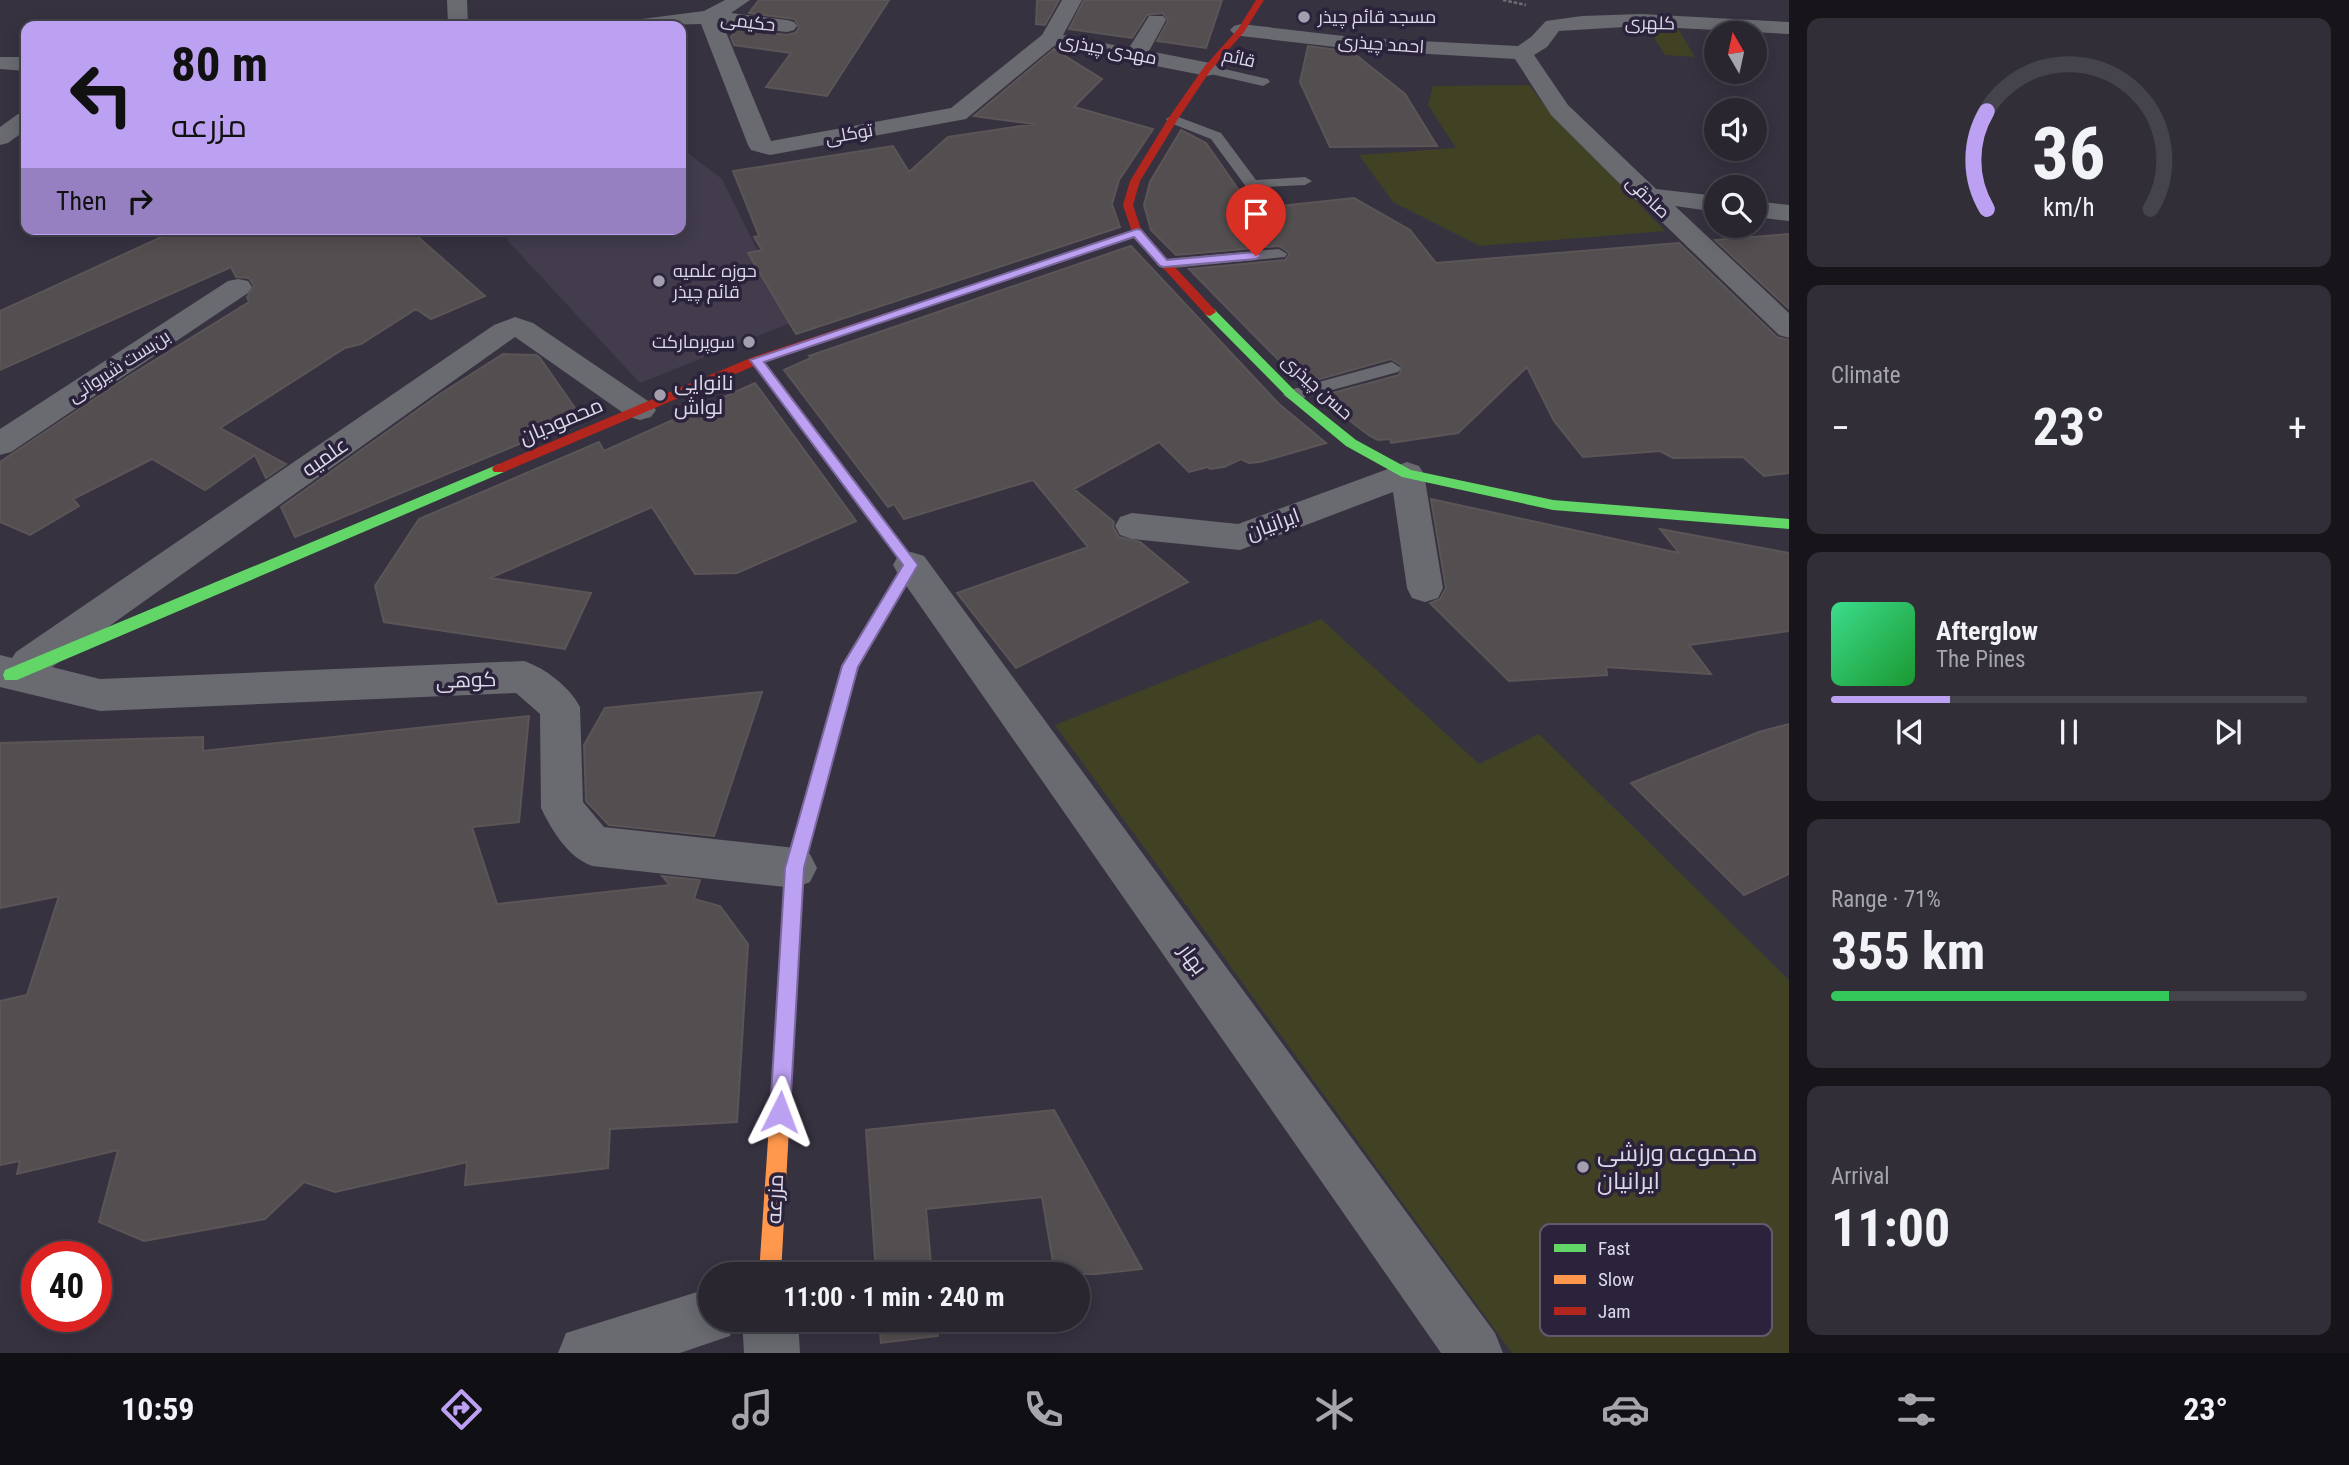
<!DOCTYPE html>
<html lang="en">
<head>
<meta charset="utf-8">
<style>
	:root { --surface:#292630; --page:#312e38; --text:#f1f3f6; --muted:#a5a5ab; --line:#45434c; --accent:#bca0f2 }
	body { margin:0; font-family:"Roboto Condensed",Cairo,sans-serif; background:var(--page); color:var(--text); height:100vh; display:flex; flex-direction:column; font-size:26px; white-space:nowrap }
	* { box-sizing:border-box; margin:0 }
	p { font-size:23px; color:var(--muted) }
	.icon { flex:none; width:38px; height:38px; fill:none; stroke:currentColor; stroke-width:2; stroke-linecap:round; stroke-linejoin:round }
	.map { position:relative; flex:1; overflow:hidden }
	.details { display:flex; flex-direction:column; gap:18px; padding:18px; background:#17151a; width:560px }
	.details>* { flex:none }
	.hud { position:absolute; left:21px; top:21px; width:665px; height:214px; border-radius:14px; box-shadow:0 4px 18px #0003,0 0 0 2px var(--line); background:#bca0f2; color:#111; overflow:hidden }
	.needle { width:46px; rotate:351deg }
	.buttons { position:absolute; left:1704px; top:21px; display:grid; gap:14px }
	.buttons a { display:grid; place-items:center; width:63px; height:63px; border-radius:50%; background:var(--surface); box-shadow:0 4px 18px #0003,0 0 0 2px var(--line); font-size:35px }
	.speed { position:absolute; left:21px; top:1241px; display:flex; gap:14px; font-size:35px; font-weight:700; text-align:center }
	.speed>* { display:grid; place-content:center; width:91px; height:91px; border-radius:50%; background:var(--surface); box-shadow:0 4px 18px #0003,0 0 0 2px var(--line); line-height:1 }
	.speed .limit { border:10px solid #d22; background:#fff; color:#111 }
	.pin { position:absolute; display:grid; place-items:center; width:60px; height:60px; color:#fff; margin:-72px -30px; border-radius:50% 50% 50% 0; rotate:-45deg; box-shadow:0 0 7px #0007 }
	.pin .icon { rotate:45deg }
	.me { position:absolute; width:77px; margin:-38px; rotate:3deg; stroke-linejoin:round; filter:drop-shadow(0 0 5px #0008) }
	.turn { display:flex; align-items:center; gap:24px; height:147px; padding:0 35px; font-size:32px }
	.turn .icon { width:91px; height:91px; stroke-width:2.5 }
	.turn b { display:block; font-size:49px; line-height:60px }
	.then { display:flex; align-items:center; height:66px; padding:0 35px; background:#0003; gap:14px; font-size:26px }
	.big { font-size:52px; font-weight:700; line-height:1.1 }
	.details .tile { flex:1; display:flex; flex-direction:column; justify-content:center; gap:10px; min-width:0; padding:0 24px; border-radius:14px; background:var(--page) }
	.details .dial { align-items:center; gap:0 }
	.dial svg { height:182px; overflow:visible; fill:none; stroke:var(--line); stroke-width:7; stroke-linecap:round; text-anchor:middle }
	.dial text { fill:var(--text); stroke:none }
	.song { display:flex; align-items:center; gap:21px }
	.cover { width:84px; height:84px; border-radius:10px; background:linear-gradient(135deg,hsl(150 70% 55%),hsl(130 70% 35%)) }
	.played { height:7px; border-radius:4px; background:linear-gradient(90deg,var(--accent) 25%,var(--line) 25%) }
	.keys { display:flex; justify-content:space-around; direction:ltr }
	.heat { display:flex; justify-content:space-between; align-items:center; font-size:38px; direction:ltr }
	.charge { height:10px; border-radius:5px; background:linear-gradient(90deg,#34c759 71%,var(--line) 0) }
	.trip { position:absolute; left:698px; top:1262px; width:392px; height:70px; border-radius:35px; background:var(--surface); box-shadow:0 4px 18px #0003,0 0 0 2px var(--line); font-weight:700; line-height:70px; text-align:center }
	.menu { display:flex; height:112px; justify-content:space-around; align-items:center; background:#100f13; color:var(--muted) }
	.menu .icon { width:49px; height:49px }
	.menu .current { color:var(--accent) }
	.menu b { font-size:32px; color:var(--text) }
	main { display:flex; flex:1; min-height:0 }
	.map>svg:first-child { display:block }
</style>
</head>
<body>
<main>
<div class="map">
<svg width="1789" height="1353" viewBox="0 0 1789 1353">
	<rect width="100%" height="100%" fill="#373240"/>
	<!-- education -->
	<path fill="#423c4d" d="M 681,148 L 722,179 L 793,322 L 640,383 L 507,240 L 513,229 L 681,229 Z"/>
	<!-- green -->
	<path fill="#414223" d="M 1646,25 L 1677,27 L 1695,57 L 1665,55 Z
		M 1529,85 L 1548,110 L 1665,231 L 1480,246 L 1393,202 L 1359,155 L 1456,148 L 1428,105 L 1433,86 Z
		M 1321,619 L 1479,764 L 1539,734 L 1789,980 L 1789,1353 L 1512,1353 L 1055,725 Z"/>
	<!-- building -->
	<path fill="#534e50" stroke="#5c5557" stroke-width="2" d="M 759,0 L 889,0 L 827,96 L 766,87 L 791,53 L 734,45 L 731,37 L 737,29 L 787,35 L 795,33 L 799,28 L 795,19 L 749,13 Z
		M 1037,0 L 1059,0 L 1045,25 L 1036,24 Z
		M 1084,0 L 1222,0 L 1206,48 L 1157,41 L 1168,21 L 1163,13 L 1147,15 L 1132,38 L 1069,29 Z
		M 1308,46 L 1352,52 L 1405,94 L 1437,146 L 1330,147 L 1300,82 Z
		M 1054,49 L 1102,79 L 1074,107 L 1153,129 L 1119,180 L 1112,204 L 1120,227 L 796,334 L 748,253 L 762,250 L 754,237 L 759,236 L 733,171 L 893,146 L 909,172 L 948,137 L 1034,124 L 974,116 Z
		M 1181,130 L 1206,143 L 1252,209 L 1354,198 L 1410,230 L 1436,263 L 1679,243 L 1777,337 L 1789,340 L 1789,473 L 1764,476 L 1743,457 L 1673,458 L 1660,451 L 1583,457 L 1554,421 L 1527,367 L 1458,433 L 1391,443 L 1390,439 L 1378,440 L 1370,436 L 1318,397 L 1399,375 L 1402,366 L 1391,359 L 1302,384 L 1189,269 L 1285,260 L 1289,255 L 1288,252 L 1279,246 L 1176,255 L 1151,230 L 1144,205 L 1150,182 Z
		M 179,229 L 409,229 L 485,296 L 431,319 L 416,309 L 361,344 L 345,348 L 220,428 L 286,464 L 266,478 L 255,455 L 205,490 L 152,459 L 73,499 L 79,506 L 30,535 L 0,522 L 0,462 L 129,376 L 249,302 L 247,297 L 254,286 L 249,278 L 236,277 L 231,267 L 0,370 L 0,311 Z
		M 1789,234 L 1789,309 L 1715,240 Z
		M 1131,246 L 1279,404 L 1326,443 L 1260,462 L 1249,463 L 1241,459 L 1224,467 L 1210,469 L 1208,467 L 1189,472 L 1159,442 L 1074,489 L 1114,522 L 1113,527 L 1119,537 L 1140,542 L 1188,582 L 1016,668 L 957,593 L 1088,547 L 1033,480 L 904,519 L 894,504 L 888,507 L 784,370 L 811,358 L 809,356 Z
		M 503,354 L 536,355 L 540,358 L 582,418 L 295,537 L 281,507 L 440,394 Z
		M 755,383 L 856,521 L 737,573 L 695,574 L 652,507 L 490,578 L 591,593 L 565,649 L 384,622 L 375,586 L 419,519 L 599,442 L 604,451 Z
		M 1431,499 L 1679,553 L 1660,529 L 1789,553 L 1789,631 L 1689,645 L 1711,674 L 1606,667 L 1607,675 L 1509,681 L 1430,603 L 1440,599 L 1446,588 Z
		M 762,692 L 714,836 L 609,825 L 586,801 L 584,745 L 605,708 Z
		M 529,716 L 519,822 L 472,827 L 497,904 L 670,885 L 662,876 L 700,880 L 694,899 L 720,906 L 748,944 L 737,1122 L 610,1129 L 608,1168 L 465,1185 L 467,1162 L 335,1192 L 304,1182 L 265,1219 L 144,1241 L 99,1222 L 118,1150 L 17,1174 L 20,1161 L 0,1165 L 0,1001 L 27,995 L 59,896 L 0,908 L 0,743 L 203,737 L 203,751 Z
		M 1789,724 L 1789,874 L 1744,895 L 1631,783 L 1759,732 Z
		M 1054,1110 L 1142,1269 L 1096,1274 L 1055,1274 L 1042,1197 L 926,1209 L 932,1274 L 876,1274 L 866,1130 Z
		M 879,1320 L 936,1320 L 938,1336 L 881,1343 Z"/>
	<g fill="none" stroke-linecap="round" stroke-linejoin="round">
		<!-- path -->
		<path stroke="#6d6e74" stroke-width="2.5" stroke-dasharray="3.5 2" stroke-linecap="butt" d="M 1503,0 L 1526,5"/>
		<!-- lane -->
		<path fill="#696b70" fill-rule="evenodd" d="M 1207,65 L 1268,79 L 1270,82 L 1263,86 L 1202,72 L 1202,66 Z
			M 1173,115 L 1221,133 L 1256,180 L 1305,177 L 1312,181 L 1305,185 L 1247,188 L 1211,139 L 1168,122 L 1166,119 Z
			M 1279,249 L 1287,254 L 1285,257 L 1164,269 L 1156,264 L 1164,259 Z
			M 1392,362 L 1401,368 L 1398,372 L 1292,401 L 1283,395 L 1286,391 Z"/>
		<!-- street -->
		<path fill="#696b70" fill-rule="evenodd" d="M 447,0 L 467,0 L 468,26 L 448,26 Z
			M 725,0 L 750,0 L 731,13 L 787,20 L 794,22 L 797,26 L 794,30 L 787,32 L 723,25 L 771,141 L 951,108 L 1042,35 L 1062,0 L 1082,0 L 1063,35 L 1129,48 L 1149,16 L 1163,16 L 1166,20 L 1149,51 L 1215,64 L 1218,69 L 1215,74 L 1207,76 L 1054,46 L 966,119 L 770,155 L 751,150 L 748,145 L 701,24 L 624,26 L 627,22 L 634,20 L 704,11 Z
			M 1641,14 L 1789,22 L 1789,34 L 1641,26 L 1559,31 L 1547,47 L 1534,55 L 1568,105 L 1656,189 L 1717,196 L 1717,212 L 1675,206 L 1789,313 L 1789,338 L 1779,335 L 1640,201 L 1636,200 L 1551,115 L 1515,59 L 1361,50 L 1241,36 L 1234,34 L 1230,30 L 1234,26 L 1241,24 L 1361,38 L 1518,46 L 1531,37 L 1546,21 L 1582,16 Z
			M 0,57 L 26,57 L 26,71 L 0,69 Z
			M 26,112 L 26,130 L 8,143 L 0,145 L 0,127 L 18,114 Z
			M 1755,201 L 1789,205 L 1789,221 L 1755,217 Z
			M 238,279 L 248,281 L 252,287 L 248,293 L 11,452 L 0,455 L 0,429 L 228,281 Z
			M 515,317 L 533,323 L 651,403 L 656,410 L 651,417 L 640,420 L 629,417 L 515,337 L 52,667 L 100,679 L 524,661 C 545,668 570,687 580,707 L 583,802 L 604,827 L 795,848 L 810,854 L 817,868 L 810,882 L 795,888 L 592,866 C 568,857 552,831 541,808 L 540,714 L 516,693 L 100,711 L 0,687 L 0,655 L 12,658 L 16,652 L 494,325 Z
			M 1407,462 L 1419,466 L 1424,474 L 1443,588 L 1438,598 L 1425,602 L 1412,598 L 1407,588 L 1393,492 L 1240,550 L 1132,539 L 1120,535 L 1115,526 L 1120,517 L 1132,513 L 1238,524 Z
			M 911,552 L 924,556 L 1495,1333 L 1503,1353 L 1441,1353 L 898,574 L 893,565 L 898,556 Z
			M 710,1288 L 710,1320 L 736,1320 L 730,1336 L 680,1353 L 558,1353 L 566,1333 Z
			M 742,1320 L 798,1320 L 800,1353 L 744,1353 Z"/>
		<!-- fast -->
		<path fill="#63d668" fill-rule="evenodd" d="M 1137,230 L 1142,233 L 1141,235 L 930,306 L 926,308 L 920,304 Z
			M 1210,308 L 1214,309 L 1296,392 L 1356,440 L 1411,470 L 1553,500 L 1789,519 L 1789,529 L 1553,510 L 1402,477 L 1346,446 L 1288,398 L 1206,315 L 1204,312 Z
			M 499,464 L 506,469 L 504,472 L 17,680 L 5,680 L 3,675 L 5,670 Z"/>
		<!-- slow -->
		<path fill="#ff974d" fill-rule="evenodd" d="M 757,356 L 761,357 L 918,565 L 857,666 L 812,838 L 809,844 L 803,846 L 797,844 L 794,838 L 842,665 L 903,565 L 753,363 L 751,360 Z
			M 780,1100 L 787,1103 L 790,1110 L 781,1274 L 759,1274 L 770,1110 L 773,1103 Z"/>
		<!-- jam -->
		<path fill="#b3261e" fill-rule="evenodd" d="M 1256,0 L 1264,0 L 1244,32 L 1210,71 L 1178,119 L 1140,181 L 1133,205 L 1142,232 L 1214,309 L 1216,312 L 1210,316 L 1206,315 L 1133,235 L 1123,205 L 1130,181 L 1168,119 L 1204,67 L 1238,29 Z
			M 926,300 L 932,304 L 930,306 L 761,363 L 504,472 L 494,472 L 492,469 L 494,466 L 753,357 Z
			M 803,830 L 809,832 L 812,838 L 804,868 L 790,1110 L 787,1117 L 780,1120 L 773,1117 L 770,1110 L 786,868 L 797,832 Z"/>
	</g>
	<!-- route -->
	<path fill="#bca0f2" stroke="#7a689d" stroke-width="2" d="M 1137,229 L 1141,230 L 1167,260 L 1256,252 L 1261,256 L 1256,259 L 1164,267 L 1160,266 L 1134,237 L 764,362 L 918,565 L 858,667 L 804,868 L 790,1112 L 787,1119 L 780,1122 L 773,1119 L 770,1112 L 785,868 L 842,666 L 903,565 L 750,360 Z"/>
	<!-- markers -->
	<g fill="#a49fae" stroke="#2b233b" stroke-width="2.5">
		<circle cx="1304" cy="17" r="7"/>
		<circle cx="659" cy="281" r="7"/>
		<circle cx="749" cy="342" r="7"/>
		<circle cx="660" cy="395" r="7"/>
		<circle cx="1583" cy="1167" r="7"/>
	</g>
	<g text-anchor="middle" stroke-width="7" stroke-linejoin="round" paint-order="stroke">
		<!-- far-poi labels -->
		<g font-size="18" fill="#ded9e9" stroke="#2b233b" text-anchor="start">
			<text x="1318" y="23">مسجد قائم چیذر</text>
			<text x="673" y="277">حوزه علمیه<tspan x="673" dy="21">قائم چیذر</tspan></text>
			<text x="735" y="348" text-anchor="end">سوپرمارکت</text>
		</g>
		<!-- far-street labels -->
		<g font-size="18" fill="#ded9e9" stroke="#2b233b">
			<text transform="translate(748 22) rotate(7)" y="6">حکیمی</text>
			<text transform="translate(1650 23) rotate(1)" y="6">کلهری</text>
			<text transform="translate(1381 44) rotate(4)" y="6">احمد چیذری</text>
			<text transform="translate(1108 49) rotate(11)" y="6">مهدی چیذری</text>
			<text transform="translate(1239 58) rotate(13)" y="6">قائم</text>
			<text transform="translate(849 134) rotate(-10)" y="6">توکلی</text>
			<text transform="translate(1648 197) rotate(44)" y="6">صادقی</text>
			<text transform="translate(119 366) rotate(-33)" y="6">بن‌بست شیروانی</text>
			<text transform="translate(1317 387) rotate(42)" y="6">حسن چیذری</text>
		</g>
		<!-- poi labels -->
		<g font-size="21" fill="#ded9e9" stroke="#2b233b" text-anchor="start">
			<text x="674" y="390">نانوایی<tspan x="674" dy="24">لواش</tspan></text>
		</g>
		<!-- street labels -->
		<g font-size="21" fill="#ded9e9" stroke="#2b233b">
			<text transform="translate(561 421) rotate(-23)" y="7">محمودیان</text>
			<text transform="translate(325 457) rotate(-35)" y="7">علمیه</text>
			<text transform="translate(1273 524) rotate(-20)" y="7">ایرانیان</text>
			<text transform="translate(466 680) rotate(-2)" y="7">کوهی</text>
			<text transform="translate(1193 959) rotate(54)" y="7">بهار</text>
			<text transform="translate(775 1199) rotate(-87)" y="7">مزرعه</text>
		</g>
		<!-- near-poi labels -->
		<g font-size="24" fill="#ded9e9" stroke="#2b233b" text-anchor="start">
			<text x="1597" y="1161">مجموعه ورزشی<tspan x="1597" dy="28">ایرانیان</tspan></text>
		</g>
	</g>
	<!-- legend -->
	<rect x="1540" y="1224" width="232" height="112" rx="10" fill="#2b233b" stroke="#615a6f" stroke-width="2"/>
	<rect x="1554" y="1244" width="32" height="8" fill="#63d668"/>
	<rect x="1554" y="1275" width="32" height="9" fill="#ff974d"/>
	<rect x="1554" y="1307" width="32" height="8" fill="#b3261e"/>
	<g font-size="19" fill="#ded9e9">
		<text x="1598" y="1255">Fast</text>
		<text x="1598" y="1286">Slow</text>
		<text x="1598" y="1318">Jam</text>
	</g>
</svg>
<div class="buttons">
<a><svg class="needle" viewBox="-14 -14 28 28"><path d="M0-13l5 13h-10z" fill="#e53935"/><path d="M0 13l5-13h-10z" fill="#a5a5ab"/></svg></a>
<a><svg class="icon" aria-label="sound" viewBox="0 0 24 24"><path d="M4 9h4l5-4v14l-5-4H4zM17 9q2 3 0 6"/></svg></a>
<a><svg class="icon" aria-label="search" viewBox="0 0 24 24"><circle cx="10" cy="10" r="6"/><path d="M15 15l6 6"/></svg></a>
</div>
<div class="speed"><div class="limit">40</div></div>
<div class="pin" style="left:1256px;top:256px;background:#d93025"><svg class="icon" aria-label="arrive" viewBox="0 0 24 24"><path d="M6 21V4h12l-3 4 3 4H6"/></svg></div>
<svg class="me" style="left:780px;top:1112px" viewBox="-20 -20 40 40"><path d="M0-17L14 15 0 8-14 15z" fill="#bca0f2" stroke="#fff" stroke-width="4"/></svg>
<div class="trip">11:00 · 1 min · 240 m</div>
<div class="hud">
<div class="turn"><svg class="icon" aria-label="left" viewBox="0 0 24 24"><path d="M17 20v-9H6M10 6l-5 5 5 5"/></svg><div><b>80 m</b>مزرعه</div></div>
<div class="then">Then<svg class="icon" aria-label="right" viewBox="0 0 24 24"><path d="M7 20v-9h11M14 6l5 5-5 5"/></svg></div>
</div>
</div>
<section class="details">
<div class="tile dial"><svg viewBox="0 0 100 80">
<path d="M14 69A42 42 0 1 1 86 69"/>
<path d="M14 69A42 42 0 0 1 14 26" stroke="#bca0f2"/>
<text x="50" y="56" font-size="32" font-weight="700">36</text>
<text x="50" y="72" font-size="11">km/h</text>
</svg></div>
<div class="tile"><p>Climate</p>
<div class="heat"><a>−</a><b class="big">23°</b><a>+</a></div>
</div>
<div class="tile">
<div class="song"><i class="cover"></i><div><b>Afterglow</b><p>The Pines</p></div></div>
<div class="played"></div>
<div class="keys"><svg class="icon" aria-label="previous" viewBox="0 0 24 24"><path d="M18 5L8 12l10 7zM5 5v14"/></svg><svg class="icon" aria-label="pause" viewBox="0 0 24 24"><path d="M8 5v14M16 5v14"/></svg><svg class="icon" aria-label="next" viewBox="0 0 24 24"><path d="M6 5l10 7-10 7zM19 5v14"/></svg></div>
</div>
<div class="tile"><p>Range · 71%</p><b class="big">355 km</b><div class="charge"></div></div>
<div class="tile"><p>Arrival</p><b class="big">11:00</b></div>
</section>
</main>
<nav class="menu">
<b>10:59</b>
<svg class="icon current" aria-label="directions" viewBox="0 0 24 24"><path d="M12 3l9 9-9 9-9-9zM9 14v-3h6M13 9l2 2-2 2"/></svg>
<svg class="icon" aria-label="music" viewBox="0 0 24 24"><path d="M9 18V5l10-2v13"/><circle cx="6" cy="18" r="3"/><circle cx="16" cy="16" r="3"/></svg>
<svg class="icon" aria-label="phone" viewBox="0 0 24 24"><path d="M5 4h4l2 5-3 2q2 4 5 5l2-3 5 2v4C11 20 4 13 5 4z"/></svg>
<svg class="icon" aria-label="climate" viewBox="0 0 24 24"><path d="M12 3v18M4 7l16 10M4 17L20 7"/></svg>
<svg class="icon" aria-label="car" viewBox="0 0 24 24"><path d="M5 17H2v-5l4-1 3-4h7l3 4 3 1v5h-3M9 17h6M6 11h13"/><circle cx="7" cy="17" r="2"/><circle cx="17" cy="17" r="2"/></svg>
<svg class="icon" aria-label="filters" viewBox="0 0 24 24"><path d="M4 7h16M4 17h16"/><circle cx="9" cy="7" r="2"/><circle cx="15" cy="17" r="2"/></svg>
<b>23°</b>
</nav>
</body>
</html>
